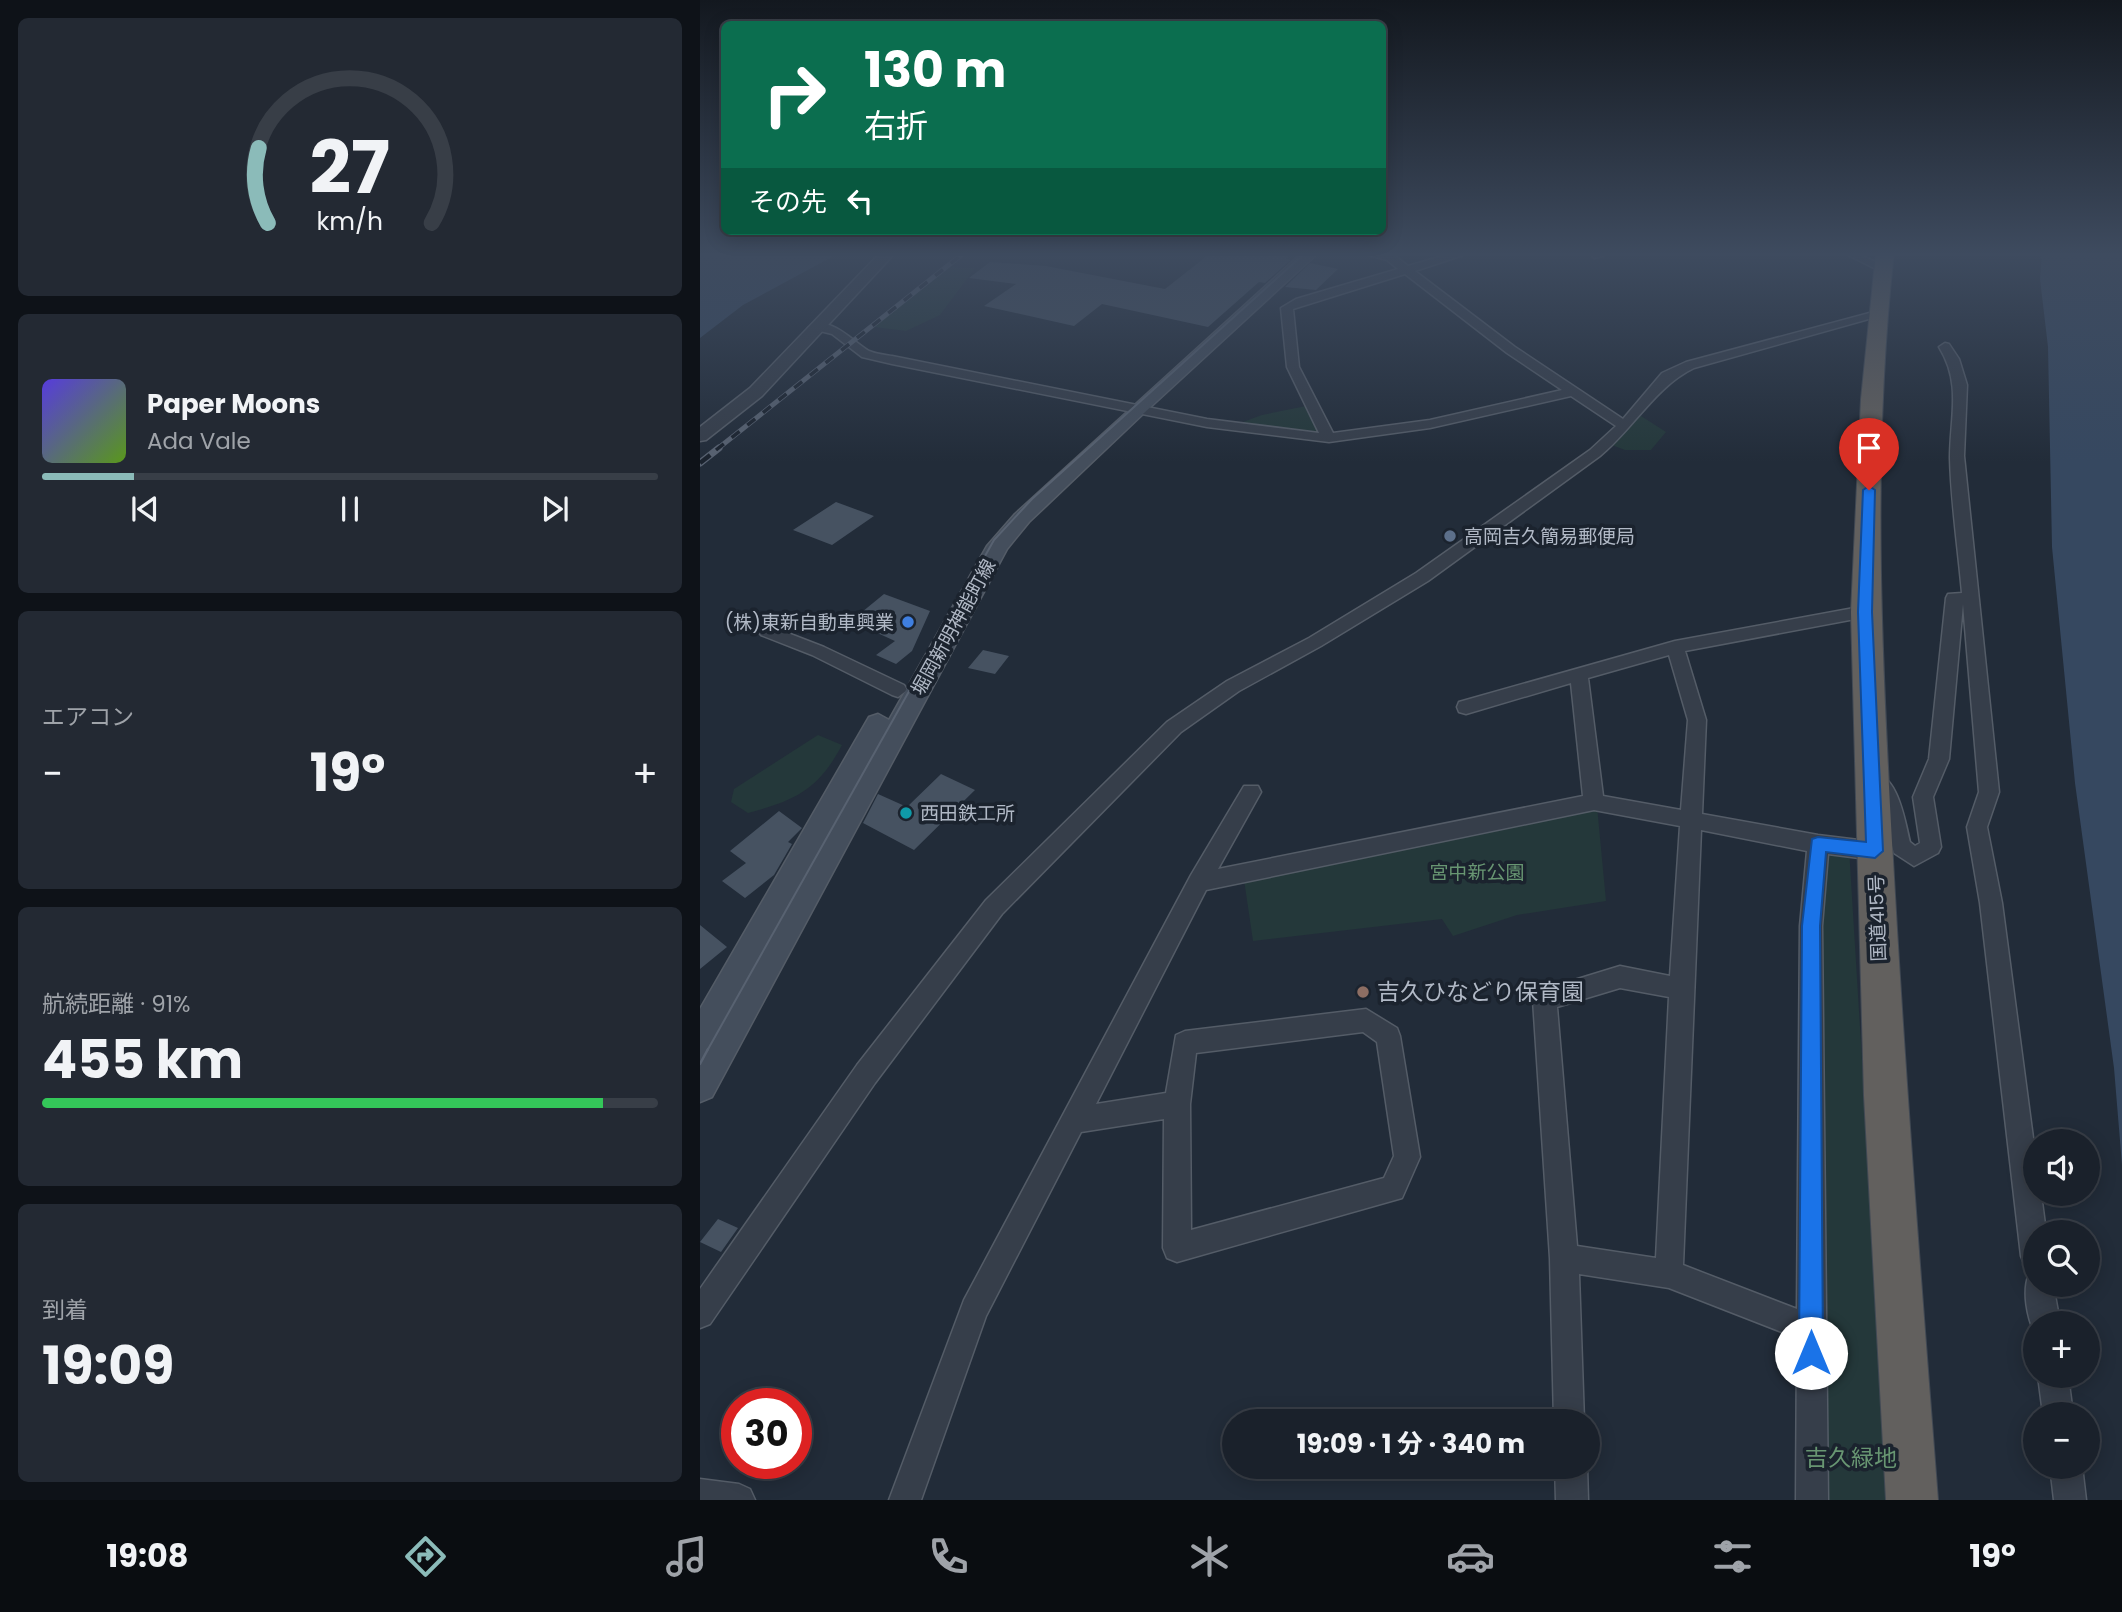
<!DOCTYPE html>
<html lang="ja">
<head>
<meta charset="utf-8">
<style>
	:root { --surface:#1a212b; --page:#232933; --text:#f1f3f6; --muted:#9fa3a9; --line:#383e47; --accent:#8bbbb9 }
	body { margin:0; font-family:Poppins,"Noto Sans JP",sans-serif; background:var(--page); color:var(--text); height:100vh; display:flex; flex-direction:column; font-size:26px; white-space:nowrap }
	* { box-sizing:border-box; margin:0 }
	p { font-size:23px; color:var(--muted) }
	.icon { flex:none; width:38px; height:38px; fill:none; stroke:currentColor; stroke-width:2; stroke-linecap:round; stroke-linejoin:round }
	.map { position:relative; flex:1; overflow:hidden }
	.side { display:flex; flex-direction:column; gap:18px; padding:18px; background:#0e1218; width:700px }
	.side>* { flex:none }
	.banner { position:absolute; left:21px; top:21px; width:665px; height:214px; border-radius:10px; box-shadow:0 4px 18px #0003,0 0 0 2px var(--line); background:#0b6e4f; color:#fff; overflow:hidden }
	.controls { position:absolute; left:1323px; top:1129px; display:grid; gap:14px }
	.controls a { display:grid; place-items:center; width:77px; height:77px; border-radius:50%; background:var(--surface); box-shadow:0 4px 18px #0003,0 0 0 2px var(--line); font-size:35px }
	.speed { position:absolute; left:21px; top:1388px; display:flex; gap:14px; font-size:35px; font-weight:700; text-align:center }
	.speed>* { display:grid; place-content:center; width:91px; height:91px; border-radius:50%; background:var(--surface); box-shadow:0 4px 18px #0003,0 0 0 2px var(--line); line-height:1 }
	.speed .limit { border:10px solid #d22; background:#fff; color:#111 }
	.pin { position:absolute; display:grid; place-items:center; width:60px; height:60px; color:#fff; margin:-72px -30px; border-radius:50% 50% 50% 0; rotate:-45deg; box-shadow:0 0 7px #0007 }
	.pin .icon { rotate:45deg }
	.me { position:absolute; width:77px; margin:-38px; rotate:0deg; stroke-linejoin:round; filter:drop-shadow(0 0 5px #0008) }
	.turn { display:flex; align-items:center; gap:24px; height:147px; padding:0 28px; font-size:32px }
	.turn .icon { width:91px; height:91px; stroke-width:2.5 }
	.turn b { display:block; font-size:49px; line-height:60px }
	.then { display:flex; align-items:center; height:66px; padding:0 28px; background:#0003; gap:14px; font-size:26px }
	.big { font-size:52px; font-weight:700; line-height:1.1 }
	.side .widget { flex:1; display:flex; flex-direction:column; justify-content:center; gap:10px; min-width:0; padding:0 24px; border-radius:10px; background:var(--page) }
	.side .dial { align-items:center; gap:0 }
	.dial svg { height:182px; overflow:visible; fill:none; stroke:var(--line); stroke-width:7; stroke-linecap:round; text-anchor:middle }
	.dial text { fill:var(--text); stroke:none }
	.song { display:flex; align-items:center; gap:21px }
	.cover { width:84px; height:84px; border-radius:10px; background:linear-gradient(135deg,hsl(250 70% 55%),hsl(90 70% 35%)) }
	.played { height:7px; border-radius:4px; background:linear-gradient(90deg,var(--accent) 15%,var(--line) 15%) }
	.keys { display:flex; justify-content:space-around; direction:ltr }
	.heat { display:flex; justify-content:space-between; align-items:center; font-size:38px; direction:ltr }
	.charge { height:10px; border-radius:5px; background:linear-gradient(90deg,#34c759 91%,var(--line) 0) }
	.trip { position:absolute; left:522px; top:1409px; width:378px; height:70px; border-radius:35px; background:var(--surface); box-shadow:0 4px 18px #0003,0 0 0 2px var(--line); font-weight:700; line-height:70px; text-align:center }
	.menu { display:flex; height:112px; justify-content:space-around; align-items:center; background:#0a0d11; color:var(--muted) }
	.menu .icon { width:49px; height:49px }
	.menu .on { color:var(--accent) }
	.menu b { font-size:32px; color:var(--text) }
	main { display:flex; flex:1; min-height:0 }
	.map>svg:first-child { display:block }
</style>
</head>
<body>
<main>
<section class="side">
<div class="widget dial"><svg viewBox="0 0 100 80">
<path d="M14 69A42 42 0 1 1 86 69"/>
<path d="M14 69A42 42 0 0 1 10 36" stroke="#8bbbb9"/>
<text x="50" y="56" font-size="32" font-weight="700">27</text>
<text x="50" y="72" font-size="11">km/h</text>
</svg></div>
<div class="widget">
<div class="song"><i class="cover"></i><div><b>Paper Moons</b><p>Ada Vale</p></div></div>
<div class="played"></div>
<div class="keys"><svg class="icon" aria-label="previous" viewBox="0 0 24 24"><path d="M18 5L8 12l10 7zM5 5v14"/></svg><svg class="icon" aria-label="pause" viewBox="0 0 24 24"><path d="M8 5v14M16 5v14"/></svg><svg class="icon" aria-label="next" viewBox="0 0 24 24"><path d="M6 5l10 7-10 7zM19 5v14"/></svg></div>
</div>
<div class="widget"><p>エアコン</p>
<div class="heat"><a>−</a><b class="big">19°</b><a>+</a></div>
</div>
<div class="widget"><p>航続距離 · 91%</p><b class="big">455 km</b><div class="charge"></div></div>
<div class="widget"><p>到着</p><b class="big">19:09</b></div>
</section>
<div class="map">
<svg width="1422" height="1500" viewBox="0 0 1422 1500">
	<rect width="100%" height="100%" fill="#222c39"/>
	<!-- green -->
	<path fill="#24383a" d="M 247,267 L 275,268 L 240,315 L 206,331 L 174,327 Z
		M 611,405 L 629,438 L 532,426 L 562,415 Z
		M 938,414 L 966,432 L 951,450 L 925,450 L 909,444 Z
		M 118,735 L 142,745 C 118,790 96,800 48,813 L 31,802 L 34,789 Z
		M 897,806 L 906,901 L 817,915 L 753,936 L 742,919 L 553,941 L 542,866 Z
		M 1118,844 L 1149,848 L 1189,1500 L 1118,1500 Z"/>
	<!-- water -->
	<path fill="#364860" d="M 0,252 L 141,252 L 43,305 L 0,338 Z
		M 1342,252 L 1422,252 L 1422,1165 L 1414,1068 L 1375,783 L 1352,547 L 1348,347 L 1340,279 Z"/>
	<!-- building -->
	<path fill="#465261" d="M 512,252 L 593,252 L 586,259 L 591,260 L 565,283 L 559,282 L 508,327 L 402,304 L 374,326 L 284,306 L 316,284 L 269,278 L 290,262 L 346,266 L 465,289 Z
		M 610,263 L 638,269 L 616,290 L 585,287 Z
		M 136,502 L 174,516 L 132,545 L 93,530 Z
		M 184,594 L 230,611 L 212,651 L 196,664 L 176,655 L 195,641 L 151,621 Z
		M 283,650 L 309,656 L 295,674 L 268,668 Z
		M 241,774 L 275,790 L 214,850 L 163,823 L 178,794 L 207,807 Z
		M 79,811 L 102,828 L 88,842 L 92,844 L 74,875 L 45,898 L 22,881 L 46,863 L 30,851 Z
		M 0,925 L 27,947 L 0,969 Z
		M 18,1219 L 38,1228 L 21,1252 L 0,1242 Z"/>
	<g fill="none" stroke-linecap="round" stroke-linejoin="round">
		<!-- minor casing -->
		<g stroke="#545c67" stroke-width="3">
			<path id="minor" d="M 657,252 L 694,255 L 708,266 L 756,252 L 773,252 L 715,271 L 815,347 L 923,419 L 962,373 L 986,362 L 1177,311 L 1183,315 L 994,368 C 955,387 934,428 900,456 L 728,581 L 621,646 L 539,691 L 481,732 L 302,914 L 175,1083 L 10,1324 L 0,1328 L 0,1289 L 157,1065 L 286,900 L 467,722 L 527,681 L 609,638 L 716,573 L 890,450 L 916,426 L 871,396 L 730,428 L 629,442 L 507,427 L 192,364 L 162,357 L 132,334 L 108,328 C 129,313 152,341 169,351 C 176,354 185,355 192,356 L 507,419 L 619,433 L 587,367 L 581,308 L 596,299 L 698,269 L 687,260 ZM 705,274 L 807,353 L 862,390 L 730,420 L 633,433 L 599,367 L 593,309 Z
				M 889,252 L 900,252 L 903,256 L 894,258 Z
				M 1142,252 L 1156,252 L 1187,268 L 1178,270 Z
				M 1245,343 L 1249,344 L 1259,359 L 1267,385 L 1264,456 L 1299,792 L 1287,827 L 1302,903 L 1335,1153 L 1335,1194 L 1341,1194 L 1346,1232 L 1335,1232 L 1335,1270 L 1325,1266 L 1321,1256 L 1280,903 L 1267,827 L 1279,792 L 1263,604 L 1249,759 L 1233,797 L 1241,847 L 1238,853 L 1214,866 L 1194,853 L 1180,800 L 1163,781 L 1166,775 C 1197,765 1205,822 1210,842 L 1215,846 L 1220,843 L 1213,797 L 1229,759 L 1246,598 L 1248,594 L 1262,593 C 1258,548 1251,502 1250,458 C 1250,417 1262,384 1239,347 Z
				M 1165,606 L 1171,608 L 1173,612 L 1171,616 L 985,651 L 1006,720 L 1002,814 L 1118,835 L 1175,842 L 1182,845 L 1185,851 L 1182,857 L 1175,860 L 1128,854 L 1122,926 L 1128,1500 L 1096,1500 L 1097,1338 L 969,1288 L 879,1274 L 884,1421 L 854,1421 L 850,1258 L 833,1000 L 837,992 L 845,989 L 920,966 L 970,976 L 980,826 L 894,810 L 506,890 L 396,1104 L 466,1093 L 476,1035 L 485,1031 L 666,1009 L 697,1028 L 700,1036 L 720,1157 L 702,1198 L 477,1262 L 467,1258 L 463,1248 L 464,1119 L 381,1132 L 286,1316 L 221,1500 L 189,1500 L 264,1300 L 491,875 L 544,786 L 558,786 L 561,792 L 518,869 L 883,796 L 871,683 L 766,714 L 759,712 L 757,707 L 759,702 L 975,641 ZM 969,655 L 988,720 L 981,810 L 903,796 L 888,678 ZM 1001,830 L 1107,851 L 1100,926 L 1097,1309 L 983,1265 ZM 920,988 L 969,997 L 956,1258 L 877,1246 L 857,1007 ZM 663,1032 L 677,1042 L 694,1156 L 684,1178 L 491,1230 L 490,1104 L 496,1053 Z
				M 67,625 L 124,647 L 204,685 L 207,690 L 198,697 L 192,695 L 112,655 L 61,635 L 58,631 Z
				M 1335,1271 L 1335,1284 L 1353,1284 L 1360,1323 L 1335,1323 L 1335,1334 C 1327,1317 1322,1291 1329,1274 Z
				M 1338,1376 L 1368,1376 L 1373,1414 L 1343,1414 Z
				M 855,1466 L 887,1466 L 888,1500 L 856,1500 Z
				M 1350,1466 L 1382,1466 L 1386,1500 L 1354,1500 Z
				M 0,1479 L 39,1484 L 50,1489 L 55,1500 L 0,1500 Z"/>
		</g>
		<!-- tertiary casing -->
		<g stroke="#545c67" stroke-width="3">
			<path id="tertiary" d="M 181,252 L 196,252 L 62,396 L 6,440 L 0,441 L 0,427 L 50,388 Z"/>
		</g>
		<!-- secondary casing -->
		<g stroke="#545c67" stroke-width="3">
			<path id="secondary" d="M 603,252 L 619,252 L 444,413 L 329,522 L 307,549 L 12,1097 L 0,1102 L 0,1009 L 169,717 L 178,714 L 189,720 L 287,546 L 315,514 Z"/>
		</g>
		<!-- trunk casing -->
		<g stroke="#414954" stroke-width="2">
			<path id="trunk" d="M 1176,252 L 1194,252 C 1172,449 1181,645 1192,842 C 1204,1062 1221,1281 1238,1500 L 1186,1500 L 1164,1096 L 1151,612 L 1161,399 Z"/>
		</g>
		<!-- minor -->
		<use href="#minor" fill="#363e4a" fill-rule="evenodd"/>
		<!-- tertiary -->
		<use href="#tertiary" fill="#363e4a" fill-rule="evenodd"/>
		<!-- secondary -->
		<use href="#secondary" fill="#444e5c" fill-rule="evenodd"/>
		<!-- trunk -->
		<use href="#trunk" fill="#62605e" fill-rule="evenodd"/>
		<!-- tram-far1 -->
		<path stroke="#586271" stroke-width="2" d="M 7,1051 L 294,540 L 332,499 L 606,252"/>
		<!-- tram -->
		<path stroke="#586271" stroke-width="2.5" d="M 0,1064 L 8,1049"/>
		<!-- rail-far1 casing -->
		<g stroke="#586271" stroke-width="5">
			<path id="rail-far1" d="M 16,450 L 265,252"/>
		</g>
		<!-- rail casing -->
		<g stroke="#586271" stroke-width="7">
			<path id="rail" d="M 0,463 L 19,448"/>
		</g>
		<!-- rail-far1 -->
		<use href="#rail-far1" stroke="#1b232e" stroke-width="3.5" stroke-dasharray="10" stroke-linecap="butt"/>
		<!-- rail -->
		<use href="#rail" stroke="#1b232e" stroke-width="4.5" stroke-dasharray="13" stroke-linecap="butt"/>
	</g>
	<!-- sky -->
	<linearGradient id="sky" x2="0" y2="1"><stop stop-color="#13181f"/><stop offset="0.55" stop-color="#3e4b5f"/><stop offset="1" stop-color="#3e4b5f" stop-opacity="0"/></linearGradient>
	<rect width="1422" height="462" fill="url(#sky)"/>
	<!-- route -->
	<path fill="#1a73e8" stroke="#114b97" stroke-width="2" d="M 1169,486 L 1175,490 L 1172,612 L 1183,851 L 1175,858 L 1126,852 L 1120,926 L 1123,1353 L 1120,1362 L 1111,1365 L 1102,1362 L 1099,1353 L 1102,926 L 1112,839 L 1118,837 L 1166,842 L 1158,612 L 1163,490 Z"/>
	<!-- markers -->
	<circle fill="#5c6f8a" stroke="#1b232e" stroke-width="2.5" cx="750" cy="536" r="7"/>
	<circle fill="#3f7fe0" stroke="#1b232e" stroke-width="2.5" cx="208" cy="622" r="7"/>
	<circle fill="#0f9aa8" stroke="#1b232e" stroke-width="2.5" cx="206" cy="813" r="7"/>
	<circle fill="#8d6e63" stroke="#1b232e" stroke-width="2.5" cx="663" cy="992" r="7"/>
	<g text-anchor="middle" stroke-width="7" stroke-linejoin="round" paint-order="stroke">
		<!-- poi labels -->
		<g font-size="19" fill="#b1b9c6" stroke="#1b232e" text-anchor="start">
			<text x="764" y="543">高岡吉久簡易郵便局</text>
			<text x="194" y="629" text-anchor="end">(株)東新自動車興業</text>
			<text x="220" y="820">西田鉄工所</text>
		</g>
		<!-- street labels -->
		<g font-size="19" fill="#b1b9c6" stroke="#1b232e">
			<text transform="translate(253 627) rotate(-61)" y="7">堀岡新明神能町線</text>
			<text transform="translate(1177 918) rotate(-92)" y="7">国道415号</text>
		</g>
		<!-- park labels -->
		<g font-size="19" fill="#689672" stroke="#1b232e">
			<text x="777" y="879">宮中新公園</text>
		</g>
		<!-- near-poi labels -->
		<g font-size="23" fill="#b1b9c6" stroke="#1b232e" text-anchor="start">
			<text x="677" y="1000">吉久ひなどり保育園</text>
		</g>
		<!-- near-park labels -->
		<g font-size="23" fill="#689672" stroke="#1b232e">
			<text x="1151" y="1466">吉久緑地</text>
		</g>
	</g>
</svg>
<div class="controls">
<a><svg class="icon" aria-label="sound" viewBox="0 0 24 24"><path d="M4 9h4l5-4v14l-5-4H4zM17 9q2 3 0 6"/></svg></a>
<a><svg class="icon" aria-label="search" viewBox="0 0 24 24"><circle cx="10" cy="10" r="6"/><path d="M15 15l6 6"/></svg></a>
<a>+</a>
<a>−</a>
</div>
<div class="speed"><div class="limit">30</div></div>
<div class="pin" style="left:1169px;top:490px;background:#d93025"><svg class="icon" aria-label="arrive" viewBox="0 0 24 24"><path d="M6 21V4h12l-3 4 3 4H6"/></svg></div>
<svg class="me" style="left:1111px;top:1353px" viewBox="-20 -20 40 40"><circle r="19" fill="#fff"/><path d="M0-13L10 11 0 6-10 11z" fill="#1a73e8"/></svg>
<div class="trip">19:09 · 1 分 · 340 m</div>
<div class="banner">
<div class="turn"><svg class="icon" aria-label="right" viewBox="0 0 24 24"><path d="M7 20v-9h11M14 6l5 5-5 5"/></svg><div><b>130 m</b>右折</div></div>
<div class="then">その先<svg class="icon" aria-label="left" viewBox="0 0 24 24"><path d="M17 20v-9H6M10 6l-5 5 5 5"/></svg></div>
</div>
</div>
</main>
<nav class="menu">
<b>19:08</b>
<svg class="icon on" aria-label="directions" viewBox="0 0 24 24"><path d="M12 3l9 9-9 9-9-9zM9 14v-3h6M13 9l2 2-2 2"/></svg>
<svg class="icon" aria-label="music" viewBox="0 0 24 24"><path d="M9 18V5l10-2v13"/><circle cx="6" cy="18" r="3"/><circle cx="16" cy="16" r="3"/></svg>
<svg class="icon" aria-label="phone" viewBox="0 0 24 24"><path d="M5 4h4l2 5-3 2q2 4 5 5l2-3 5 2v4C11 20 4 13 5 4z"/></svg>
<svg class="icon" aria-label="climate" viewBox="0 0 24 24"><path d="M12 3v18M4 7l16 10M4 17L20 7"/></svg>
<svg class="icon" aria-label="car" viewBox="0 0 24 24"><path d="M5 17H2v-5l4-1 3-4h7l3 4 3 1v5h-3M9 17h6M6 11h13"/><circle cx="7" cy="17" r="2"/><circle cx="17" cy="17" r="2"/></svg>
<svg class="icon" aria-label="filters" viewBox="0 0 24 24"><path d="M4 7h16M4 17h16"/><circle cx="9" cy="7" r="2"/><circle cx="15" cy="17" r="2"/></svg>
<b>19°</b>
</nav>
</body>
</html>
